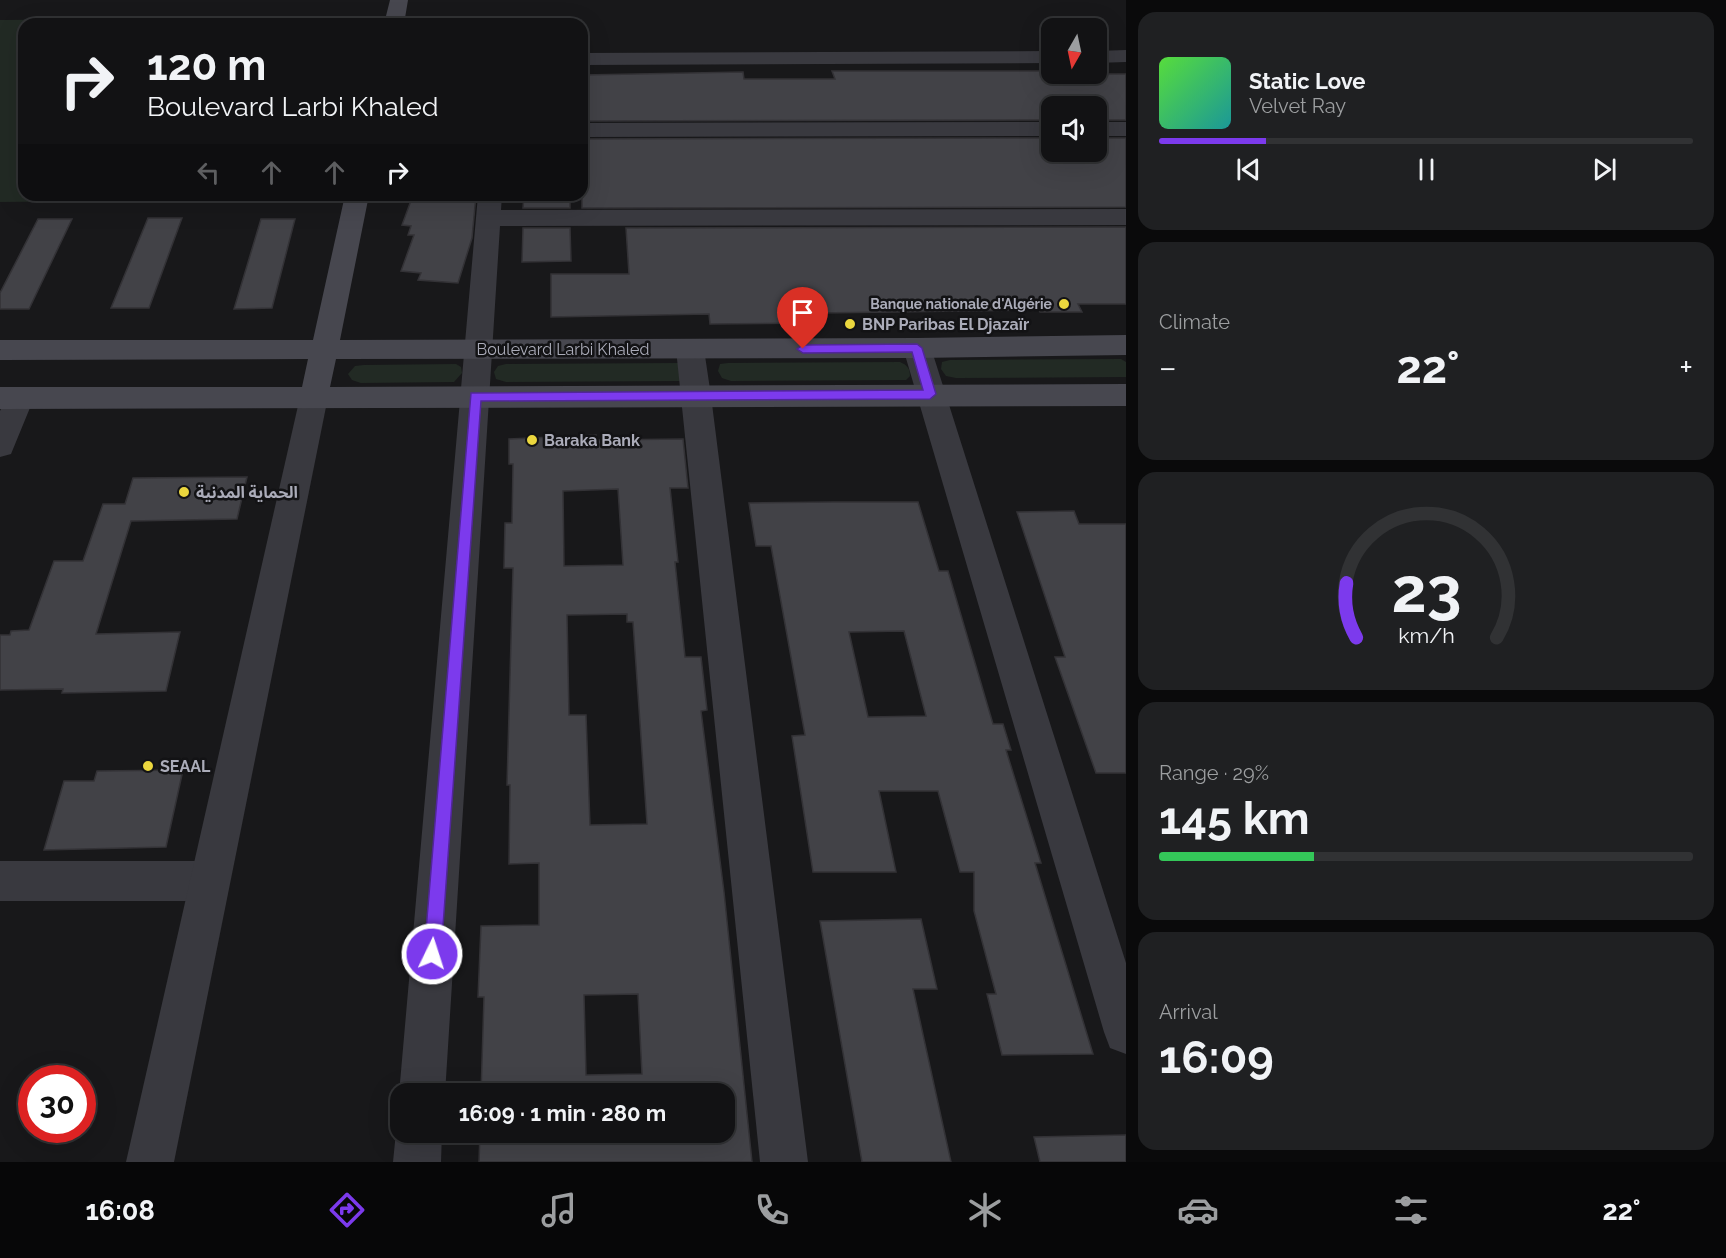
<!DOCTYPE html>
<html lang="en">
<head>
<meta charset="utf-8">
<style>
	:root { --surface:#121214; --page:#1f2022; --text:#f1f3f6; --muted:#9c9ea0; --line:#313234; --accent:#7c3aed }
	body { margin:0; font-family:Raleway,"Noto Sans Arabic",sans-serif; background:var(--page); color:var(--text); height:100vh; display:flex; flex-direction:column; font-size:22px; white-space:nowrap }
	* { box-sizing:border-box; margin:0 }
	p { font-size:20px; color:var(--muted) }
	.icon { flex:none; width:33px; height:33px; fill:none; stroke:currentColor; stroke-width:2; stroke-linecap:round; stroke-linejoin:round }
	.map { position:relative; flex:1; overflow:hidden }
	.drawer { display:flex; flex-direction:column; gap:12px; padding:12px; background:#0a0a0b; width:600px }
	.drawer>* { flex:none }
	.top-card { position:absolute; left:18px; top:18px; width:570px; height:183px; border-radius:18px; box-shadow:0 6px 24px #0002,0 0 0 2px var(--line); background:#121214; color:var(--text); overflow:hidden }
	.needle { width:39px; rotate:189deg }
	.buttons { position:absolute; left:1041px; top:18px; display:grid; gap:12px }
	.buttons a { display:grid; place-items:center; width:66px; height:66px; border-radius:12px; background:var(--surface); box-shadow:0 6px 24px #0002,0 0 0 2px var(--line); font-size:30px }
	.speed { position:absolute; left:18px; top:1065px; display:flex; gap:12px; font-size:30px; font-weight:700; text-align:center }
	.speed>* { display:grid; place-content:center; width:78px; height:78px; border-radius:50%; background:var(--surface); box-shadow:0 6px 24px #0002,0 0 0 2px var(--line); line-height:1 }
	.speed .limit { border:9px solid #d22; background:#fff; color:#111 }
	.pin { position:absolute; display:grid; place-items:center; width:51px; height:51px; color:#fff; margin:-62px -26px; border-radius:50% 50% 50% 0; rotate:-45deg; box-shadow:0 0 6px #0007 }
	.pin .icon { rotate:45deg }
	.me { position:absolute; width:66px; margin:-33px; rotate:4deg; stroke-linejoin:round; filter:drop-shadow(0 0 4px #0008) }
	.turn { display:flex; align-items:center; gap:21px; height:126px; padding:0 30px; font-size:27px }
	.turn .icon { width:78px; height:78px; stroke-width:2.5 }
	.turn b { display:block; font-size:42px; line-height:51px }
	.lanes { display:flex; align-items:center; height:57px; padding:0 30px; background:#0003; justify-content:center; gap:30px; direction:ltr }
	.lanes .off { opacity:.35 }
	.big { font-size:45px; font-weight:700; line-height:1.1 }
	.drawer .card { flex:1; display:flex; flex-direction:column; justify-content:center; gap:9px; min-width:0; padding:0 21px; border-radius:18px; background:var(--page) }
	.drawer .dial { align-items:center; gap:0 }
	.dial svg { height:156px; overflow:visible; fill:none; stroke:var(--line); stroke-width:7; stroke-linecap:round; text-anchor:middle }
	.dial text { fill:var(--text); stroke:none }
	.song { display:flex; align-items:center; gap:18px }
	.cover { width:72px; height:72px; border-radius:9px; background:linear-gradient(135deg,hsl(110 70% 55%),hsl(180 70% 35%)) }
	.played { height:6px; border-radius:3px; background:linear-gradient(90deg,var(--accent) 20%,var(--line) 20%) }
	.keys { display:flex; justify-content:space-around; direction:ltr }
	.heat { display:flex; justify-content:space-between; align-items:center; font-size:33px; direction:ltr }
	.charge { height:9px; border-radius:4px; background:linear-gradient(90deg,#34c759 29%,var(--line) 0) }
	.trip { position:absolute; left:390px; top:1083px; width:345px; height:60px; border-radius:18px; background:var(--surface); box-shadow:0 6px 24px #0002,0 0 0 2px var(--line); font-weight:700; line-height:60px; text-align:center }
	.tab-bar { display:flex; height:96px; justify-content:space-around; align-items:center; background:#070708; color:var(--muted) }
	.tab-bar .icon { width:42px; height:42px }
	.tab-bar .active { color:var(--accent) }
	.tab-bar b { font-size:27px; color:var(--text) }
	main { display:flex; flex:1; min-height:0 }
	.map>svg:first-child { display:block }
</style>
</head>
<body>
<main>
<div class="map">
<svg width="1126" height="1162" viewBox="0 0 1126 1162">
	<rect width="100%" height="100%" fill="#18181a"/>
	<!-- green -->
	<path fill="#222a24" d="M 371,17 L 369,24 L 24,24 L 24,195 L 334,195 L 333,199 L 0,202 L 0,20 Z
		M 1121,359 L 1126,362 L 1126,377 L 956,378 L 946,376 L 941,369 L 942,362 L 950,360 Z
		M 900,362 C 907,365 910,368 910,376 L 906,380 L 731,381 L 722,378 L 718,371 L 720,364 L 728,363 Z
		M 678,363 L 681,381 L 506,382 L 496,379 L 494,372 L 498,366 L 506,364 Z
		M 456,364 L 461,367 L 462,373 L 454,382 L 361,383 L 352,380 L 348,374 L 355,366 L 364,365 Z"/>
	<!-- building -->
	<path fill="#424247" stroke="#333236" stroke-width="1.5" fill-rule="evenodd" d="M 832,71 L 1044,71 L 1045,74 L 1126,74 L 1126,120 L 1096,120 L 1096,106 L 1052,106 L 1052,120 L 582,121 L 582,75 L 743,72 L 744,79 L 835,79 Z
		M 1052,138 L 1052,152 L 1096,152 L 1096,138 L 1126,138 L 1126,207 L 582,208 L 582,139 Z
		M 413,195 L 476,195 L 472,238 L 458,283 L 418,280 L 421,273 L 401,271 L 414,235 L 408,235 L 411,226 L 402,225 Z
		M 524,195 L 570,195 L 570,208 L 523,208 Z
		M 148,218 L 182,218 L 149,308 L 111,308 Z
		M 38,219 L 72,219 L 29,309 L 0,309 L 0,293 Z
		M 261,219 L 295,219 L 272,308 L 234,309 Z
		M 1126,227 L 1126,304 L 1078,304 L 1082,312 L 1040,312 L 1039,310 L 819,313 L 822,323 L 710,324 L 709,314 L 551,317 L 551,274 L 629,274 L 626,228 Z
		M 523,228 L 570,228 L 571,261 L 522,262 Z
		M 596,435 L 596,440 L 683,439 L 688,488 L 670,488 L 678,562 L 675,562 L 685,657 L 701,657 L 707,710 L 701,711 L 724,892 L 752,1162 L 479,1162 L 480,1132 L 724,1132 L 724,1094 L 481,1094 L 484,997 L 478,997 L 481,926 L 539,925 L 539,863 L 509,864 L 510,785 L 507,785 L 513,568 L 504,568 L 505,523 L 512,523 L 513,464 L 509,464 L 509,439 ZM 618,489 L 623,565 L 564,566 L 563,491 ZM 627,614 L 627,622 L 633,622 L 647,824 L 590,825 L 586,715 L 569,715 L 567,615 ZM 638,994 L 642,1074 L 586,1075 L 584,995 Z
		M 247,477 L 237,519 L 131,521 L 96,634 L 180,632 L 166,691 L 62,693 L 63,689 L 0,690 L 0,635 L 10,635 L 11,631 L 29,630 L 54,561 L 83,561 L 103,504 L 125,504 L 133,478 Z
		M 834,502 L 918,502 L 939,571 L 948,571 L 993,724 L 1003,724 L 1011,750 L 1006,750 L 1041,863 L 1035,863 L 1093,1054 L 1002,1055 L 987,994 L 996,994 L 974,911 L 974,872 L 960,872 L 938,791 L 879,791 L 896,872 L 813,872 L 792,736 L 805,735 L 771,546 L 756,546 L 749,503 ZM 904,631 L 926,716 L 868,717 L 849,632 Z
		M 1074,511 L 1079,524 L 1126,524 L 1126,773 L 1096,773 L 1055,657 L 1065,657 L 1017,512 Z
		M 183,770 L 166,847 L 44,850 L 64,781 L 94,781 L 97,771 Z
		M 921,919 L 937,989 L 913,989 L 951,1162 L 862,1162 L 820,921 Z
		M 1126,1135 L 1126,1162 L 1040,1162 L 1034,1137 Z"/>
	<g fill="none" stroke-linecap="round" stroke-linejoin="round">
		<!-- minor -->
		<path fill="#39393f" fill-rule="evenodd" d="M 1126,50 L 1126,62 L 1096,63 L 1096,51 Z
			M 1052,51 L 1052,63 L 582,65 L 582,53 Z
			M 1052,122 L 1052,136 L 582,137 L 582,123 Z
			M 1096,122 L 1126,122 L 1126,136 L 1096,136 Z
			M 478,195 L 502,195 L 501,210 L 1126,209 L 1126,225 L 500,226 L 445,1094 L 400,1094 L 400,1097 L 399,1094 Z
			M 917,338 L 927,341 L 931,348 L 1126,963 L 1126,1054 L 1110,1048 L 1104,1032 L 903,348 L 907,341 Z
			M 690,339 L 700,342 L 704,349 L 711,396 L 808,1162 L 760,1162 L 676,349 L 680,342 Z
			M 20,387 L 30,391 L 34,398 L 11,454 L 0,457 L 0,411 L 10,391 Z
			M 0,861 L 210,861 L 224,867 L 230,881 L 224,895 L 210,901 L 0,901 Z
			M 400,1121 L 400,1132 L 442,1132 L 441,1162 L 393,1162 L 396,1132 Z"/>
		<!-- tertiary -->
		<path fill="#39393f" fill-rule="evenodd" d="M 314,386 L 324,390 L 328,397 L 174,1162 L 126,1162 L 300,397 L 304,390 Z"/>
		<!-- secondary -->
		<path fill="#47474f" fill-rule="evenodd" d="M 390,0 L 408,0 L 404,24 L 384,24 Z
			M 345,195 L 369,195 L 340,340 L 917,338 L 1126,335 L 1126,355 L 917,358 L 336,359 L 330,387 L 1126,384 L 1126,406 L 0,409 L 0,387 L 302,387 L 308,359 L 0,360 L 0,340 L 313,340 Z"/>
	</g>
	<!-- route -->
	<path fill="#7c3aed" stroke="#51269a" stroke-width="1.5" d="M 917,344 L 922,348 L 936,394 L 930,399 L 481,401 L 441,954 L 439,960 L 432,963 L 426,960 L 424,954 L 471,393 L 923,390 L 912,352 L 803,353 L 797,349 L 803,345 Z"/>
	<!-- markers -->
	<g fill="#ebd73e" stroke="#131315" stroke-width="2">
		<circle cx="1064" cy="304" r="6"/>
		<circle cx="850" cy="324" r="6"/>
		<circle cx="532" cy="440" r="6"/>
		<circle cx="184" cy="492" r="6"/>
		<circle cx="148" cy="766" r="6"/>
	</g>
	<g text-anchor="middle" stroke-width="5" stroke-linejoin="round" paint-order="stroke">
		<!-- far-poi labels -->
		<g font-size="14" font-weight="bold" fill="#abacb9" stroke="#131315" text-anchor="end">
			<text x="1052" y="309">Banque nationale d'Algérie</text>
		</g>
		<!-- poi labels -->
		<g font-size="16" font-weight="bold" fill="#abacb9" stroke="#131315" text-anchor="start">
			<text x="862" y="330">BNP Paribas El Djazaïr</text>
			<text x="544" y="446">Baraka Bank</text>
			<text x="196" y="498">الحماية المدنية</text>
			<text x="160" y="772">SEAAL</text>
		</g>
		<!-- street labels -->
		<g font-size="16" fill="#abacb9" stroke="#131315">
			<text x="563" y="355">Boulevard Larbi Khaled</text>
		</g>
	</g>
</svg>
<div class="buttons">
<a><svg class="needle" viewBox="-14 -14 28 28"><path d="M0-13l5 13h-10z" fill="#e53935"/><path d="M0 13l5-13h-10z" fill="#9c9ea0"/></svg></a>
<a><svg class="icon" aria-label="sound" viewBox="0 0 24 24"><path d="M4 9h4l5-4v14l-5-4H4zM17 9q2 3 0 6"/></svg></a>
</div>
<div class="speed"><div class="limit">30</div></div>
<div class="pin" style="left:803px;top:349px;background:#d93025"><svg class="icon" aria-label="arrive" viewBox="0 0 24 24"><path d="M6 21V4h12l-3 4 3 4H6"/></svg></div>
<svg class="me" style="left:432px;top:954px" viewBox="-20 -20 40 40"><circle r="17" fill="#7c3aed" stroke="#fff" stroke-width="3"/><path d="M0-11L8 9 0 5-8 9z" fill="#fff"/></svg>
<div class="trip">16:09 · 1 min · 280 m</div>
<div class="top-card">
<div class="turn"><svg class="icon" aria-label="right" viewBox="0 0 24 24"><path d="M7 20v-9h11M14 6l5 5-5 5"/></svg><div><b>120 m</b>Boulevard Larbi Khaled</div></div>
<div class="lanes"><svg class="icon off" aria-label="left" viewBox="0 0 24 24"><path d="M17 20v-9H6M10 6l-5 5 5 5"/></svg><svg class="icon off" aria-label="ahead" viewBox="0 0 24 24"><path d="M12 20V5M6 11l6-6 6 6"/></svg><svg class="icon off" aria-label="ahead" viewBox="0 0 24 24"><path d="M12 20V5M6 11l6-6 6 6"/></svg><svg class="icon" aria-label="right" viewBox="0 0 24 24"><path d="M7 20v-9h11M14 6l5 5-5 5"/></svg></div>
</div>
</div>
<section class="drawer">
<div class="card">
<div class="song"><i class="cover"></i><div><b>Static Love</b><p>Velvet Ray</p></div></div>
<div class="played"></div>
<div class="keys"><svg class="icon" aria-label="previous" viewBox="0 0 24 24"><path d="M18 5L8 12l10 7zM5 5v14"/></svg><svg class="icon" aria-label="pause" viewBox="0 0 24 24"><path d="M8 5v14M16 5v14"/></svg><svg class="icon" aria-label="next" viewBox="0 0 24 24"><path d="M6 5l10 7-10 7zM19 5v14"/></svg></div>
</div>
<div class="card"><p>Climate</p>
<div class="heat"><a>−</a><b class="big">22°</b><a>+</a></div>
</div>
<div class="card dial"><svg viewBox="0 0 100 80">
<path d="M14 69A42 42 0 1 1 86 69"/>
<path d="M14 69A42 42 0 0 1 9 41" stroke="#7c3aed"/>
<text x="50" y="56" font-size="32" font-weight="700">23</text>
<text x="50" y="72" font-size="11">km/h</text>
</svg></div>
<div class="card"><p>Range · 29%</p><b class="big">145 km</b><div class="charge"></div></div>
<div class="card"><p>Arrival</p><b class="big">16:09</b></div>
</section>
</main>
<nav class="tab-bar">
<b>16:08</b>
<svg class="icon active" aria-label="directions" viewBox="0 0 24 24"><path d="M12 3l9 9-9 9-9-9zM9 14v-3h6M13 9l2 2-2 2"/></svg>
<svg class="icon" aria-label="music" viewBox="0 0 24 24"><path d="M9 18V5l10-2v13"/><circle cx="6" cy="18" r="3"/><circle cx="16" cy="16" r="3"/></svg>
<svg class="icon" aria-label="phone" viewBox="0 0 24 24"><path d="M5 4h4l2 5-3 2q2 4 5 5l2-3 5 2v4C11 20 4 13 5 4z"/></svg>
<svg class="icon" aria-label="climate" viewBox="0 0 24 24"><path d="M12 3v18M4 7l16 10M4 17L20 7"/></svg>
<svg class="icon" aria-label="car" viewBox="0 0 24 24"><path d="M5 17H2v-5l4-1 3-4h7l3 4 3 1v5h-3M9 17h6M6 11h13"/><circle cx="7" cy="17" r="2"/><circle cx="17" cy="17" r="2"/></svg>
<svg class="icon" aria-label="filters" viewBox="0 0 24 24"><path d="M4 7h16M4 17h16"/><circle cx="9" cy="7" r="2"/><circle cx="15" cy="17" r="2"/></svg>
<b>22°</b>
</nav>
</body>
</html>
